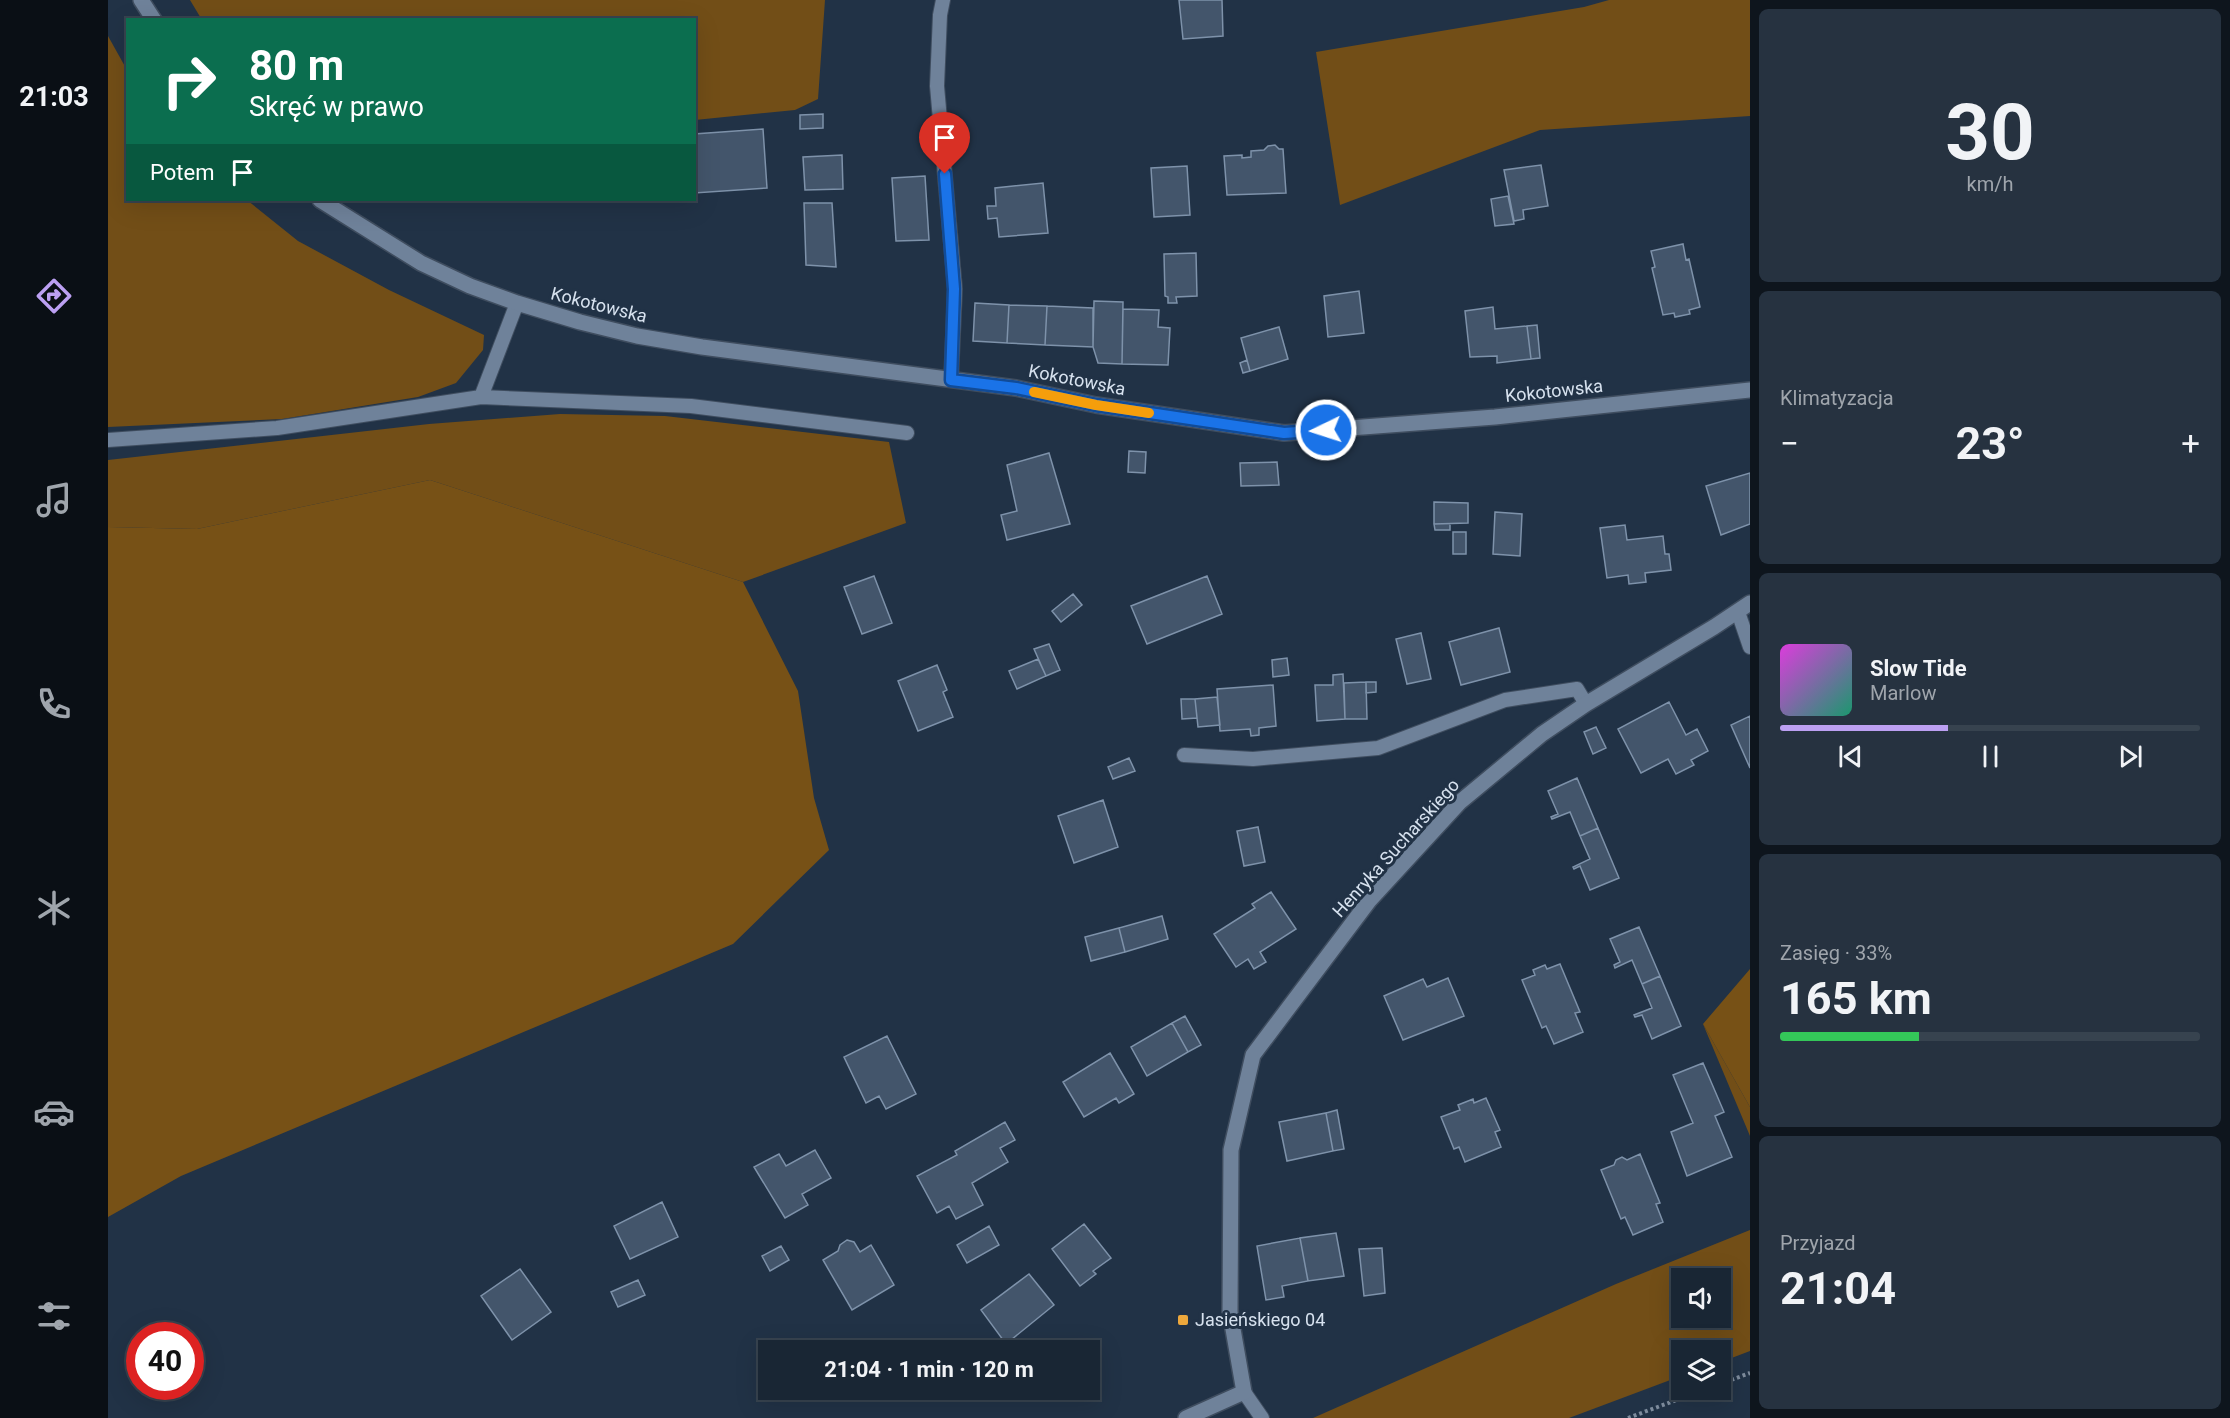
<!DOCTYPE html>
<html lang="pl">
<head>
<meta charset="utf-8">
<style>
	:root { --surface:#192634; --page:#263240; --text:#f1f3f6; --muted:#9fa5ac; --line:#37434f; --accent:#bca0f2 }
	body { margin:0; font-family:Roboto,sans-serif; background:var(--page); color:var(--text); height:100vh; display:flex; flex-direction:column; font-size:22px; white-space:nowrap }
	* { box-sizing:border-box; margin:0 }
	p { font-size:20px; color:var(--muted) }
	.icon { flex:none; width:33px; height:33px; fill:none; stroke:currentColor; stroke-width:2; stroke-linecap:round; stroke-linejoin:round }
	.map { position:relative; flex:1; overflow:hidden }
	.sheet { display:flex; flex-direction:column; gap:9px; padding:9px; background:#0e151d; width:480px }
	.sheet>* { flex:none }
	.hud { position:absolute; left:18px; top:18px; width:570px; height:183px; border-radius:0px; box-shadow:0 6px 24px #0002,0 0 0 2px var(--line); background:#0b6e4f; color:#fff; overflow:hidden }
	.buttons { position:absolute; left:1563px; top:1268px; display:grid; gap:12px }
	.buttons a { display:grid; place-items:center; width:60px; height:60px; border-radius:0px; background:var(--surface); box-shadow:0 6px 24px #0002,0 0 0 2px var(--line); font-size:30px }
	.speed { position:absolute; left:18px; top:1322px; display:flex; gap:12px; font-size:30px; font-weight:700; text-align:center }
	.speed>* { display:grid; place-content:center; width:78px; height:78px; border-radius:50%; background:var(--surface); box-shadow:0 6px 24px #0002,0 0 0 2px var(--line); line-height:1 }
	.speed .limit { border:9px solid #d22; background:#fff; color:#111 }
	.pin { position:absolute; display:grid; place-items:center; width:51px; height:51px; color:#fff; margin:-62px -26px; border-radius:50% 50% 50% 0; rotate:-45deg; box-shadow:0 0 6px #0007 }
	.pin .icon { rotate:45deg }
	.me { position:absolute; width:66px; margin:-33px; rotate:266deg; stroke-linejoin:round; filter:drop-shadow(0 0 4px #0008) }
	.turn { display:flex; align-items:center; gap:21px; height:126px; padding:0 24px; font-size:27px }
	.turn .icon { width:78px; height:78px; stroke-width:2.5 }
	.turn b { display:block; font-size:42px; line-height:51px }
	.then { display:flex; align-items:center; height:57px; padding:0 24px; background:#0003; gap:12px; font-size:22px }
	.big { font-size:45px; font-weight:700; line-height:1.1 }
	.sheet .card { flex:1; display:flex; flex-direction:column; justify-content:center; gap:9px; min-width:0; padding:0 21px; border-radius:9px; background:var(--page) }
	.sheet .dial { align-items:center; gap:0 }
	.dial b { font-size:78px; line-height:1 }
	.song { display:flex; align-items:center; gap:18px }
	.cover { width:72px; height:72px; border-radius:9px; background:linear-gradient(135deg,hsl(300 70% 55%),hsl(160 70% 35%)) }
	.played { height:6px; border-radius:3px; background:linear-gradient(90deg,var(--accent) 40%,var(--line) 40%) }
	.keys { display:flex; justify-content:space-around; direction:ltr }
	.heat { display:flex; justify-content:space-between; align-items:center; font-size:33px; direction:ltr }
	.charge { height:9px; border-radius:4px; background:linear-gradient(90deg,#34c759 33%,var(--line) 0) }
	.trip { position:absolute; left:650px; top:1340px; width:342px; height:60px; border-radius:0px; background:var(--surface); box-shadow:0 6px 24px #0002,0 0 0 2px var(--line); font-weight:700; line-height:60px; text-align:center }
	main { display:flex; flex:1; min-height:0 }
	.tab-bar { display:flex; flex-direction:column; width:108px; justify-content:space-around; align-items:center; background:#0a0f15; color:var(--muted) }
	.tab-bar .icon { width:42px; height:42px }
	.tab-bar .current { color:var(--accent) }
	.tab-bar b { font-size:27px; color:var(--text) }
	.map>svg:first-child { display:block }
</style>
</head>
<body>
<main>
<nav class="tab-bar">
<b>21:03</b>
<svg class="icon current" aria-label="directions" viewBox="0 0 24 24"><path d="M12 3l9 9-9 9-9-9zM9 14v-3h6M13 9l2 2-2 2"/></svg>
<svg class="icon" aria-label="music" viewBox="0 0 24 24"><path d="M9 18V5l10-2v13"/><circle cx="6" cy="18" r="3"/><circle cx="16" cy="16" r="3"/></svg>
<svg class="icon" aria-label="phone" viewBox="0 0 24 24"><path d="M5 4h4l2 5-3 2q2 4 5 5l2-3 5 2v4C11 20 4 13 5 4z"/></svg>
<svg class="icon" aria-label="climate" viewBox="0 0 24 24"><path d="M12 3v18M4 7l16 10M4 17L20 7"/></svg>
<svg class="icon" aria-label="car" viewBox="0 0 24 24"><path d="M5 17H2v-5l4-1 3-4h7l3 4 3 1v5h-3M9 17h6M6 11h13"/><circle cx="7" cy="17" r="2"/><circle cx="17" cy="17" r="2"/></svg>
<svg class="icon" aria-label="filters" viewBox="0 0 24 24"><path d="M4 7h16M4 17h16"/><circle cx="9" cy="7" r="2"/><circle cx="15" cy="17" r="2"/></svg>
</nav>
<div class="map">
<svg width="1642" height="1418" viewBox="0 0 1642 1418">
	<rect width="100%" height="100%" fill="#213246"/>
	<!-- green -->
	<path fill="#724e17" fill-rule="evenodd" d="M 82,0 L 717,0 L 710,99 L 687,110 L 587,120 L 586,20 L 94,20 Z
		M 1501,0 L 1642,0 L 1642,116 L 1432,130 L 1232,205 L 1208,52 L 1476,7 Z
		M 0,36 L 19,70 L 20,200 L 139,200 L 190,241 L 281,290 L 376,335 L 375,350 L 348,383 L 310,397 L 174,419 L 0,427 Z
		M 452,414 L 557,416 L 781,442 L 798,523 L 635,582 L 322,480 L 89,529 L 0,527 L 0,460 L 321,424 Z
		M 1595,1024 L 1642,1107 L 1642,1136 Z
		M 1642,1230 L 1642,1351 L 1613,1362 L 1612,1350 L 1574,1350 L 1573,1376 L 1461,1418 L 1205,1418 L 1508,1284 ZM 1574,1278 L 1612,1278 L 1612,1317 L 1574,1317 Z"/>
	<!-- forest -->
	<path fill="#775116" d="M 322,480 L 635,582 L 690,691 L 706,798 L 721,850 L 625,944 L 73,1176 L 0,1217 L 0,527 L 89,529 Z
		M 1642,969 L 1642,1107 L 1595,1024 Z"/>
	<!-- building -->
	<path fill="#43556b" stroke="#7e92aa" stroke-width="1.5" d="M 1071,0 L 1114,0 L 1115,36 L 1075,39 Z
		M 715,114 L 715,128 L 692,129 L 692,115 Z
		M 655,129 L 659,188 L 586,193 L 586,134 Z
		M 1167,145 L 1171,149 L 1175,149 L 1178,193 L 1119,195 L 1116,156 L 1134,155 L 1134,158 L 1143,157 L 1143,151 L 1156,150 L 1160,146 Z
		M 734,155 L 735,189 L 697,190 L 695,157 Z
		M 1433,165 L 1440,206 L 1415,210 L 1416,219 L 1406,221 L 1396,170 Z
		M 1079,166 L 1082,215 L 1046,217 L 1043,168 Z
		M 817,176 L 821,240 L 788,241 L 784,178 Z
		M 935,183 L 940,233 L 891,237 L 889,218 L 880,219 L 879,206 L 888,206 L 887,188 Z
		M 1400,196 L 1406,224 L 1387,226 L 1383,199 Z
		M 696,203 L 724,203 L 728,267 L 698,265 Z
		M 1575,244 L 1578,260 L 1581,259 L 1592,307 L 1581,310 L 1582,314 L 1567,317 L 1566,313 L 1555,315 L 1544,268 L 1547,267 L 1543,251 Z
		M 1088,253 L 1089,296 L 1068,297 L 1069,303 L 1060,303 L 1060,297 L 1057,296 L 1056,254 Z
		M 1251,291 L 1256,333 L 1220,337 L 1216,296 Z
		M 986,301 L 1015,302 L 1014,364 L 990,363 L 985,347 Z
		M 867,303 L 901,305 L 899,343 L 865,341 Z
		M 901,305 L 939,306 L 937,345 L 899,343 Z
		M 939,306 L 985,308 L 985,347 L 937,345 Z
		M 1385,307 L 1387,329 L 1419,326 L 1423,359 L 1389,363 L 1389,356 L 1362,357 L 1357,311 Z
		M 1015,309 L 1051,310 L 1050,327 L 1062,328 L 1060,365 L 1014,364 Z
		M 1429,325 L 1432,358 L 1423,359 L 1419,326 Z
		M 1171,327 L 1180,359 L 1142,371 L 1133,338 Z
		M 1139,360 L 1142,371 L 1135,373 L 1132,363 Z
		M 1021,451 L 1038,452 L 1037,473 L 1020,472 Z
		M 941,453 L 962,524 L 899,540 L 893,515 L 909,511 L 899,465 Z
		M 1169,462 L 1171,485 L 1133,486 L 1132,463 Z
		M 1642,473 L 1642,524 L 1613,535 L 1598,486 Z
		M 1326,502 L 1360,503 L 1360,523 L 1326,524 Z
		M 1387,512 L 1414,514 L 1412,556 L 1385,554 Z
		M 1326,524 L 1342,524 L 1342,530 L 1327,530 Z
		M 1517,525 L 1519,540 L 1555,536 L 1557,554 L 1561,554 L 1563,570 L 1537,573 L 1538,582 L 1521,584 L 1520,575 L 1499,578 L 1492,528 Z
		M 1345,532 L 1358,532 L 1358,554 L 1345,554 Z
		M 766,576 L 784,623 L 754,634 L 736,587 Z
		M 1099,576 L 1114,614 L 1039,644 L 1023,606 Z
		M 965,594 L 974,605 L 953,622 L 944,611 Z
		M 1391,628 L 1402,672 L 1353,685 L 1341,642 Z
		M 1313,633 L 1323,679 L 1299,684 L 1288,639 Z
		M 941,644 L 952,670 L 938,676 L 926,649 Z
		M 1179,658 L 1181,675 L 1165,677 L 1164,660 Z
		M 930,659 L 938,676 L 909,689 L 901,671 Z
		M 829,665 L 839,690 L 835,692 L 845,717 L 810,731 L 790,681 Z
		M 1235,674 L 1237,719 L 1209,721 L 1207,685 L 1225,685 L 1225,675 Z
		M 1258,682 L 1268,682 L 1268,692 L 1258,693 Z
		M 1258,682 L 1259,719 L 1237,719 L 1236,683 Z
		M 1165,685 L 1168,726 L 1151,728 L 1151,735 L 1143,736 L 1142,729 L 1112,731 L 1109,689 Z
		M 1109,697 L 1112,725 L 1090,727 L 1087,699 Z
		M 1073,699 L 1087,699 L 1089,718 L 1074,719 Z
		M 1561,702 L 1578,735 L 1589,729 L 1600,751 L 1583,760 L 1586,765 L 1568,774 L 1560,759 L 1533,773 L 1510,729 Z
		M 1642,716 L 1642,768 L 1623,725 Z
		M 1488,727 L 1498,748 L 1485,754 L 1476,732 Z
		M 1021,758 L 1027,771 L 1005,779 L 1000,767 Z
		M 1469,778 L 1490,828 L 1472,836 L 1462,812 L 1444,819 L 1443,817 L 1450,814 L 1440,791 Z
		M 995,800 L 1010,847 L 966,863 L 950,816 Z
		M 1150,827 L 1157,862 L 1136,866 L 1129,831 Z
		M 1490,828 L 1511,878 L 1482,890 L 1472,866 L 1466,869 L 1465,867 L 1482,859 L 1472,836 Z
		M 1163,892 L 1188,929 L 1152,952 L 1158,962 L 1146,969 L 1140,959 L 1128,967 L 1106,934 L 1147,908 L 1144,904 Z
		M 1054,916 L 1060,939 L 1017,952 L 1011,928 Z
		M 1531,927 L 1552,976 L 1534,984 L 1524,960 L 1507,968 L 1506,965 L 1512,962 L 1502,939 Z
		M 1011,928 L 1017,952 L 983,961 L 977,937 Z
		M 1452,964 L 1472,1012 L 1467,1013 L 1475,1032 L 1446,1044 L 1438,1026 L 1434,1028 L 1414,980 L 1427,975 L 1425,970 L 1437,965 L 1439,969 Z
		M 1552,976 L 1573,1026 L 1544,1039 L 1534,1015 L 1527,1017 L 1526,1015 L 1544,1008 L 1534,984 Z
		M 1340,978 L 1356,1016 L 1295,1040 L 1276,996 L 1315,979 L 1319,987 Z
		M 1077,1016 L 1093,1045 L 1080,1052 L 1064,1023 Z
		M 1064,1023 L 1080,1052 L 1039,1076 L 1023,1047 Z
		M 779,1036 L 808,1094 L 778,1109 L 771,1096 L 758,1103 L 736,1057 Z
		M 1002,1053 L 1026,1094 L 1011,1103 L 1008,1098 L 976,1117 L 955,1082 Z
		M 1595,1063 L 1616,1112 L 1607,1116 L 1624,1157 L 1579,1176 L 1563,1132 L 1585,1123 L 1565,1075 Z
		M 1378,1098 L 1392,1130 L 1387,1132 L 1393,1147 L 1357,1162 L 1351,1147 L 1346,1149 L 1333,1117 L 1352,1110 L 1350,1105 L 1365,1099 L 1366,1103 Z
		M 1229,1110 L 1236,1149 L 1225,1151 L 1218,1113 Z
		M 1218,1113 L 1225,1151 L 1179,1161 L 1171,1122 Z
		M 897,1122 L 907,1140 L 892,1148 L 900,1162 L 864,1183 L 875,1205 L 848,1219 L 841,1206 L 829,1213 L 809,1176 L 849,1155 L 847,1151 Z
		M 707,1150 L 723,1178 L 694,1194 L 700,1205 L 677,1218 L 646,1167 L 671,1154 L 678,1166 Z
		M 1532,1154 L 1552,1203 L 1548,1204 L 1555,1222 L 1525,1235 L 1517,1217 L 1513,1219 L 1493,1170 L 1506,1165 L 1508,1160 L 1514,1157 L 1519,1160 Z
		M 554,1202 L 570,1237 L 522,1259 L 506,1226 Z
		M 976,1224 L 1003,1258 L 985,1271 L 988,1274 L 972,1286 L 944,1249 Z
		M 881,1226 L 891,1245 L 859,1263 L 849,1245 Z
		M 1228,1233 L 1236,1276 L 1200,1281 L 1192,1238 Z
		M 1192,1238 L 1200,1281 L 1174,1286 L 1176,1297 L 1158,1300 L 1149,1246 Z
		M 739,1240 L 746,1242 L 752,1252 L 763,1245 L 786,1285 L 744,1310 L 715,1260 L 730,1251 L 732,1245 Z
		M 673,1246 L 681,1260 L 662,1271 L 654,1256 Z
		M 1274,1248 L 1277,1293 L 1256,1296 L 1251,1249 Z
		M 412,1269 L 443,1312 L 404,1340 L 373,1296 Z
		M 921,1274 L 946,1305 L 898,1344 L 873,1310 Z
		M 530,1280 L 537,1295 L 510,1307 L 503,1292 Z"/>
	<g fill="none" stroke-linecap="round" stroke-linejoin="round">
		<!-- service casing -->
		<g stroke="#3f4d5f" stroke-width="16">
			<path id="service" d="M 835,0 L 832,15 L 829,86 L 847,289 L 843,380
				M 373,397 L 583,406 L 799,433
				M 0,440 L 169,428 L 373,397 L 409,303
				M 1630,612 L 1642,647
				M 1076,755 L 1145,759 L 1270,748 L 1397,700 L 1469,689 L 1478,704
				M 1136,1392 L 1154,1418"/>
		</g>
		<!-- minor casing -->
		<g stroke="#3f4d5f" stroke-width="18">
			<path id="minor" d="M 1078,1418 L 1136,1392 L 1122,1312 L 1123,1150 L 1145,1055 L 1261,901 L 1352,802 L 1434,734 L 1478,704 L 1606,627 L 1642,603"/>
		</g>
		<!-- tertiary casing -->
		<g stroke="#3f4d5f" stroke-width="18">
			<path id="tertiary" d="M 33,0 L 46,20
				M 212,200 L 313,263 L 362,286 L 409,303 L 472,322 L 529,336 L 594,347 L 908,388 L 988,405 L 1176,433 L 1387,417 L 1642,390"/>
		</g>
		<!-- path -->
		<path stroke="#7e8c9d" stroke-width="4" stroke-dasharray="3 3" stroke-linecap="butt" d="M 1612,1384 L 1642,1373
			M 1520,1418 L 1598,1389"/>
		<!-- service -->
		<use href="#service" stroke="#6f829a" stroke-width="14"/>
		<!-- minor -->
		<use href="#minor" stroke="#6f829a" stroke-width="15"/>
		<!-- tertiary -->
		<use href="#tertiary" stroke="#6f829a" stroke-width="15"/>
	</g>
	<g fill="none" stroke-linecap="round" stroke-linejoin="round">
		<!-- route casing -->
		<g stroke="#114b97" stroke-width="15">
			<path id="route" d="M 837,174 L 846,289 L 843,380 L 908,388 L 988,405 L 1176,433 L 1218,430"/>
		</g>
		<!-- route -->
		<use href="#route" stroke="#1a73e8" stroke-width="10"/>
		<!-- slow -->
		<path stroke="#f59e0b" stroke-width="10" d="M 926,392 L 988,405 L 1041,413"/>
	</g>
	<!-- markers -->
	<rect fill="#eea83c" stroke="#213246" stroke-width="2" x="1069" y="1314" width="12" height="12" rx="3"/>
	<g text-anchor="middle" stroke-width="6" stroke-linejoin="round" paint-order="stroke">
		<!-- street labels -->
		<g font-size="18" fill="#d7e2ef" stroke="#213246">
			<text transform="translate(491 305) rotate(14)" y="6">Kokotowska</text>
			<text transform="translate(969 380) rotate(11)" y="6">Kokotowska</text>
			<text transform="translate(1446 391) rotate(-6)" y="6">Kokotowska</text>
			<text transform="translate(1288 848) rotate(-48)" y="6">Henryka Sucharskiego</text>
		</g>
		<!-- poi labels -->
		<g font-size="18" fill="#d7e2ef" stroke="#213246" text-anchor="start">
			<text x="1087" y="1326">Jasieńskiego 04</text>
		</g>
	</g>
</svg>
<div class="buttons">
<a><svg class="icon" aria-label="sound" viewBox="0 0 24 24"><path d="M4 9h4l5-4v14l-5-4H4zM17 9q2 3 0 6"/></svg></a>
<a><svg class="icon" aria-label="layers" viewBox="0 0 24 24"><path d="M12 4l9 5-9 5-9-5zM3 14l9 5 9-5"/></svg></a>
</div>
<div class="speed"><div class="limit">40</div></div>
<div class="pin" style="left:837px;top:174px;background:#d93025"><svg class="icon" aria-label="arrive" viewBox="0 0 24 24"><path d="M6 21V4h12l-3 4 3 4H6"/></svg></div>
<svg class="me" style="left:1218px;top:430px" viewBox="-20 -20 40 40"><circle r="17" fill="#1a73e8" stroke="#fff" stroke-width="3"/><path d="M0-11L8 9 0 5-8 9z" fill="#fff"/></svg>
<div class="trip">21:04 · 1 min · 120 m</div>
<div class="hud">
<div class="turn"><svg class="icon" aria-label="right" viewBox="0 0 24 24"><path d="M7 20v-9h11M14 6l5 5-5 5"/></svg><div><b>80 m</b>Skręć w prawo</div></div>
<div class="then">Potem<svg class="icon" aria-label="arrive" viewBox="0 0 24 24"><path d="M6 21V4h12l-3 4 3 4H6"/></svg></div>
</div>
</div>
<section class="sheet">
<div class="card dial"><b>30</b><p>km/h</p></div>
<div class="card"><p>Klimatyzacja</p>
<div class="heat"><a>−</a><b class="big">23°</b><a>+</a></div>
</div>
<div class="card">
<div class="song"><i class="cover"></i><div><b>Slow Tide</b><p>Marlow</p></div></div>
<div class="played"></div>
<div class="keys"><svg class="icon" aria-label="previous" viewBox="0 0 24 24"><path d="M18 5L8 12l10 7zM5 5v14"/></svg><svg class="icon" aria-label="pause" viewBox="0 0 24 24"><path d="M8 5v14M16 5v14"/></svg><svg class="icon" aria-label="next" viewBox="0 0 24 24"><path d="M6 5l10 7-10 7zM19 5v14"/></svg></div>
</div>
<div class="card"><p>Zasięg · 33%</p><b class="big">165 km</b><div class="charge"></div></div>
<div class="card"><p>Przyjazd</p><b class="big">21:04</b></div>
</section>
</main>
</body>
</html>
